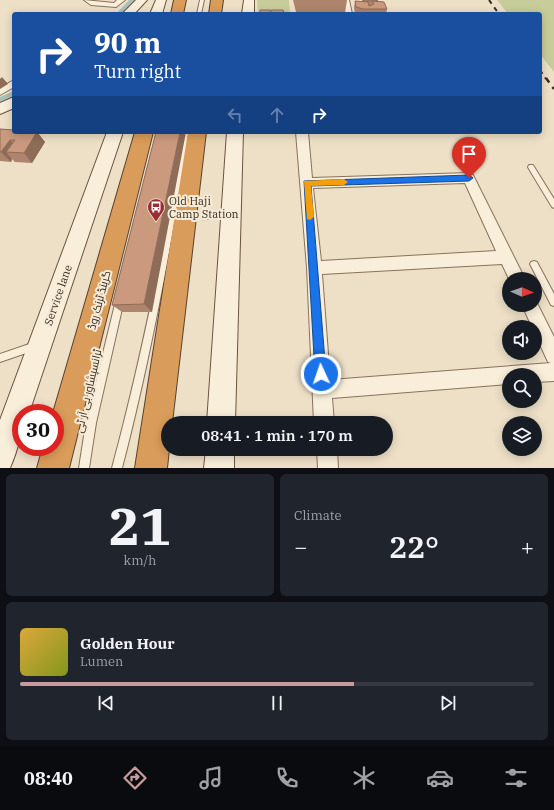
<!DOCTYPE html>
<html lang="en">
<head>
<meta charset="utf-8">
<style>
	:root { --surface:#171b24; --page:#20242c; --text:#f1f3f6; --muted:#9ea1a6; --line:#363941; --accent:#c89a9e }
	body { margin:0; font-family:"IBM Plex Serif",Cairo,serif; background:var(--page); color:var(--text); height:100vh; display:flex; flex-direction:column; font-size:15px; white-space:nowrap }
	* { box-sizing:border-box; margin:0 }
	p { font-size:13px; color:var(--muted) }
	.icon { flex:none; width:22px; height:22px; fill:none; stroke:currentColor; stroke-width:2; stroke-linecap:round; stroke-linejoin:round }
	.map { position:relative; height:468px; overflow:hidden }
	.side { display:flex; flex-direction:column; gap:6px; padding:6px; background:#0d0f14; flex:1 }
	.side>* { flex:none }
	.top-card { position:absolute; left:12px; top:12px; width:530px; height:122px; border-radius:4px; box-shadow:0 2px 10px #0003; background:#1a4fa0; color:#fff; overflow:hidden }
	.needle { width:26px; rotate:92deg }
	.controls { position:absolute; left:502px; top:272px; display:grid; gap:8px }
	.controls a { display:grid; place-items:center; width:40px; height:40px; border-radius:50%; background:var(--surface); box-shadow:0 2px 10px #0003; font-size:20px }
	.speed { position:absolute; left:12px; top:404px; display:flex; gap:8px; font-size:20px; font-weight:700; text-align:center }
	.speed>* { display:grid; place-content:center; width:52px; height:52px; border-radius:50%; background:var(--surface); box-shadow:0 2px 10px #0003; line-height:1 }
	.speed .limit { border:6px solid #d22; background:#fff; color:#111 }
	.pin { position:absolute; display:grid; place-items:center; width:34px; height:34px; color:#fff; margin:-41px -17px; border-radius:50% 50% 50% 0; rotate:-45deg; box-shadow:0 0 4px #0007 }
	.pin .icon { rotate:45deg }
	.me { position:absolute; width:44px; margin:-22px; rotate:357deg; stroke-linejoin:round; filter:drop-shadow(0 0 3px #0008) }
	.turn { display:flex; align-items:center; gap:14px; height:84px; padding:0 16px; font-size:18px }
	.turn .icon { width:52px; height:52px; stroke-width:2.5 }
	.turn b { display:block; font-size:28px; line-height:34px }
	.lanes { display:flex; align-items:center; height:38px; padding:0 16px; background:#0003; justify-content:center; gap:20px; direction:ltr }
	.lanes .off { opacity:.35 }
	.big { font-size:30px; font-weight:600; line-height:1.1 }
	.side .tile { flex:1; display:flex; flex-direction:column; justify-content:center; gap:6px; min-width:0; padding:0 14px; border-radius:6px; background:var(--page) }
	.side .dial { align-items:center; gap:0 }
	.dial b { font-size:52px; line-height:1 }
	.song { display:flex; align-items:center; gap:12px }
	.cover { width:48px; height:48px; border-radius:6px; background:linear-gradient(135deg,hsl(40 70% 55%),hsl(70 70% 35%)) }
	.played { height:4px; border-radius:2px; background:linear-gradient(90deg,var(--accent) 65%,var(--line) 65%) }
	.keys { display:flex; justify-content:space-around; direction:ltr }
	.heat { display:flex; justify-content:space-between; align-items:center; font-size:22px; direction:ltr }
	.side .tiles { flex:1; display:grid; gap:6px; grid-template-columns:1fr 1fr }
	.tile:last-child { grid-column:span 2 }
	.trip { position:absolute; left:161px; top:416px; width:232px; height:40px; border-radius:20px; background:var(--surface); box-shadow:0 2px 10px #0003; font-weight:600; line-height:40px; text-align:center }
	.dock { display:flex; height:64px; justify-content:space-around; align-items:center; background:#090b0e; color:var(--muted) }
	.dock .icon { width:28px; height:28px }
	.dock .selected { color:var(--accent) }
	.dock b { font-size:18px; color:var(--text) }
	.map>svg:first-child { display:block }
</style>
</head>
<body>
<div class="map">
<svg width="554" height="468" viewBox="0 0 554 468">
	<rect width="100%" height="100%" fill="#eee0c7"/>
	<!-- green -->
	<path fill="#c8cc9b" d="M 257,0 L 289,0 L 290,13 L 258,14 Z
		M 497,0 L 554,0 L 554,72 L 540,54 L 540,14 L 508,14 Z"/>
	<g fill="none" stroke-linecap="round" stroke-linejoin="round">
		<!-- canal -->
		<path fill="#a8c1b9" fill-rule="evenodd" d="M 129,0 L 138,0 L 125,14 L 116,14 Z
			M 14,91 L 14,98 L 0,105 L 0,97 Z"/>
		<!-- lane casing -->
		<g stroke="#89725c" stroke-width="2">
			<path id="lane" d="M 200,0 L 204,0 L 201,14 L 197,14 Z
				M 184,132 L 190,132 C 171,245 151,357 122,468 L 112,468 C 142,357 164,245 184,132 Z
				M 529,165 L 533,165 L 554,199 L 554,208 L 552,207 L 529,169 L 528,167 Z
				M 534,261 L 537,262 L 554,294 L 554,306 L 551,305 L 530,264 L 531,262 Z
				M 120,296 L 123,297 L 124,300 L 96,423 L 89,468 L 79,468 L 86,423 L 116,300 L 117,297 Z
				M 35,342 L 38,343 L 39,346 L 38,349 L 0,362 L 0,354 Z"/>
		</g>
		<!-- street casing -->
		<g stroke="#89725c" stroke-width="2">
			<path id="street" d="M 84,0 L 114,3 L 117,0 L 125,0 L 116,7 L 91,5 Z
				M 341,0 L 349,0 L 352,14 L 344,14 Z
				M 14,80 L 14,87 L 0,95 L 0,88 Z
				M 296,132 L 308,132 L 312,178 L 469,173 L 473,175 L 525,279 L 509,279 L 502,264 L 322,274 L 330,380 L 551,363 L 548,362 L 535,334 L 535,327 L 532,327 L 522,305 L 535,305 L 535,299 L 554,337 L 554,381 L 535,382 L 535,375 L 509,375 L 509,384 L 332,398 L 334,423 L 314,423 L 307,268 ZM 465,183 L 496,251 L 321,261 L 313,188 Z
				M 317,449 L 337,449 L 338,468 L 318,468 Z"/>
		</g>
		<!-- secondary casing -->
		<g stroke="#6b5340" stroke-width="2">
			<path id="secondary" d="M 136,0 L 147,0 L 134,14 L 122,14 Z
				M 156,0 L 166,0 L 162,14 L 150,14 Z
				M 244,0 L 254,0 L 254,14 L 242,14 Z
				M 14,97 L 14,108 L 0,114 L 0,103 Z
				M 107,132 L 123,132 L 29,413 L 21,413 C 21,436 19,447 10,468 L 0,468 L 0,420 Z
				M 227,132 L 243,132 L 235,423 L 207,423 Z
				M 206,449 L 234,449 L 234,468 L 204,468 Z"/>
		</g>
		<!-- highway casing -->
		<g stroke="#574130" stroke-width="2">
			<path id="highway" d="M 174,0 L 186,0 L 183,14 L 171,14 Z
				M 211,0 L 223,0 L 221,14 L 209,14 Z
				M 135,132 L 153,132 L 69,468 L 37,468 L 43,447 L 55,447 L 55,413 L 53,413 Z
				M 188,132 L 206,132 L 172,423 L 168,423 L 169,449 L 167,468 L 135,468 Z"/>
		</g>
		<!-- path -->
		<path stroke="#89725c" stroke-width="2.5" stroke-dasharray="3 2" stroke-linecap="butt" d="M 202,219 L 215,218"/>
		<!-- lane -->
		<use href="#lane" fill="#f8eeda" fill-rule="evenodd"/>
		<!-- street -->
		<use href="#street" fill="#f8eeda" fill-rule="evenodd"/>
		<!-- secondary -->
		<use href="#secondary" fill="#f8eeda" fill-rule="evenodd"/>
		<!-- highway -->
		<use href="#highway" fill="#da9c5a" fill-rule="evenodd"/>
		<!-- rail-far1 -->
		<path stroke="#392b20" stroke-width="2" stroke-dasharray="4.5 4.5" stroke-linecap="butt" d="M 489,0 L 499,14
			M 540,70 L 546,79"/>
		<!-- rail -->
		<path stroke="#392b20" stroke-width="2.5" stroke-dasharray="5.5 5.5" stroke-linecap="butt" d="M 546,78 L 554,89"/>
	</g>
	<!-- wall -->
	<path fill="#af846c" d="M 293,0 L 347,0 L 345,13 L 296,12 Z
		M 362,0 L 377,0 L 378,1 L 387,9 L 386,14 L 355,14 L 354,8 L 355,1 L 362,2 Z
		M 0,129 L 37,132 L 45,142 L 32,163 L 15,162 L 12,159 L 11,162 L 0,161 Z
		M 156,132 L 152,312 L 122,312 L 112,305 Z"/>
	<!-- shaded-wall -->
	<path fill="#8e6c58" d="M 2,77 L 8,84 L 0,89 L 0,79 Z
		M 37,132 L 45,142 L 32,163 L 24,153 Z
		M 180,132 L 186,132 L 152,312 L 144,304 Z
		M 10,140 L 19,150 L 6,152 L 12,159 L 11,162 L 1,152 Z"/>
	<!-- building -->
	<path fill="#cb9a7e" stroke="#8e6c58" d="M 363,0 L 377,0 L 378,1 L 364,1 Z
		M 355,1 L 368,2 L 369,6 L 374,4 L 372,1 L 384,2 L 387,9 L 363,9 L 356,7 Z
		M 260,10 L 270,10 L 270,14 L 260,14 Z
		M 271,10 L 283,10 L 284,13 L 271,14 Z
		M 0,129 L 14,130 L 14,132 L 37,132 L 24,153 L 6,152 L 15,140 L 10,140 L 1,152 L 0,152 Z
		M 156,132 L 180,132 L 144,304 L 112,305 Z"/>
	<!-- route -->
	<path fill="#1a73e8" stroke="#114b97" d="M 469,175 L 473,178 L 469,181 L 311,186 L 326,374 L 325,379 L 321,380 L 317,379 L 315,374 L 304,181 Z"/>
	<!-- slow -->
	<path fill="#f59e0b" d="M 344,179 L 348,182 L 344,185 L 311,186 L 314,217 L 310,220 L 307,219 L 304,181 Z"/>
	<!-- icons -->
	<defs>
		<g id="bus-pin" transform="scale(0.9)"><path d="M0 17L-7.5 6A9.5 9.5 0 1 1 7.5 6Z" fill="#972e33" stroke="#f5ebd6"/><path d="M-5-6H5V4H4V6H2V4H-2V6H-4V4H-5ZM-3.5-4V0h7V-4ZM-3.5 1.2v1.5H-2V1.2ZM2 1.2v1.5H3.5V1.2Z" fill="#fff"/></g>
	</defs>
	<g fill-rule="evenodd">
		<use href="#bus-pin" x="156" y="207"/>
	</g>
	<g text-anchor="middle" stroke-width="4" stroke-linejoin="round" paint-order="stroke">
		<!-- poi labels -->
		<g font-size="11" fill="#392b20" stroke="#f5ebd6" text-anchor="start">
			<text x="169" y="205">Old Haji<tspan x="169" dy="13">Camp Station</tspan></text>
		</g>
		<!-- street labels -->
		<g font-size="11" fill="#392b20" stroke="#f5ebd6">
			<text transform="translate(58 295) rotate(-71)" y="4">Service lane</text>
			<text transform="translate(99 300) rotate(-75)" y="4">گرینڈ ٹرنک روڈ</text>
			<text transform="translate(88 391) rotate(-77)" y="4">ٹرانسپشاور بی آر ٹی</text>
		</g>
	</g>
</svg>
<div class="controls">
<a><svg class="needle" viewBox="-14 -14 28 28"><path d="M0-13l5 13h-10z" fill="#e53935"/><path d="M0 13l5-13h-10z" fill="#9ea1a6"/></svg></a>
<a><svg class="icon" aria-label="sound" viewBox="0 0 24 24"><path d="M4 9h4l5-4v14l-5-4H4zM17 9q2 3 0 6"/></svg></a>
<a><svg class="icon" aria-label="search" viewBox="0 0 24 24"><circle cx="10" cy="10" r="6"/><path d="M15 15l6 6"/></svg></a>
<a><svg class="icon" aria-label="layers" viewBox="0 0 24 24"><path d="M12 4l9 5-9 5-9-5zM3 14l9 5 9-5"/></svg></a>
</div>
<div class="speed"><div class="limit">30</div></div>
<div class="pin" style="left:469px;top:178px;background:#d93025"><svg class="icon" aria-label="arrive" viewBox="0 0 24 24"><path d="M6 21V4h12l-3 4 3 4H6"/></svg></div>
<svg class="me" style="left:321px;top:374px" viewBox="-20 -20 40 40"><circle r="17" fill="#1a73e8" stroke="#fff" stroke-width="3"/><path d="M0-11L8 9 0 5-8 9z" fill="#fff"/></svg>
<div class="trip">08:41 · 1 min · 170 m</div>
<div class="top-card">
<div class="turn"><svg class="icon" aria-label="right" viewBox="0 0 24 24"><path d="M7 20v-9h11M14 6l5 5-5 5"/></svg><div><b>90 m</b>Turn right</div></div>
<div class="lanes"><svg class="icon off" aria-label="left" viewBox="0 0 24 24"><path d="M17 20v-9H6M10 6l-5 5 5 5"/></svg><svg class="icon off" aria-label="ahead" viewBox="0 0 24 24"><path d="M12 20V5M6 11l6-6 6 6"/></svg><svg class="icon" aria-label="right" viewBox="0 0 24 24"><path d="M7 20v-9h11M14 6l5 5-5 5"/></svg></div>
</div>
</div>
<section class="side">
<div class="tiles">
<div class="tile dial"><b>21</b><p>km/h</p></div>
<div class="tile"><p>Climate</p>
<div class="heat"><a>−</a><b class="big">22°</b><a>+</a></div>
</div>
<div class="tile">
<div class="song"><i class="cover"></i><div><b>Golden Hour</b><p>Lumen</p></div></div>
<div class="played"></div>
<div class="keys"><svg class="icon" aria-label="previous" viewBox="0 0 24 24"><path d="M18 5L8 12l10 7zM5 5v14"/></svg><svg class="icon" aria-label="pause" viewBox="0 0 24 24"><path d="M8 5v14M16 5v14"/></svg><svg class="icon" aria-label="next" viewBox="0 0 24 24"><path d="M6 5l10 7-10 7zM19 5v14"/></svg></div>
</div>
</div>
</section>
<nav class="dock">
<b>08:40</b>
<svg class="icon selected" aria-label="directions" viewBox="0 0 24 24"><path d="M12 3l9 9-9 9-9-9zM9 14v-3h6M13 9l2 2-2 2"/></svg>
<svg class="icon" aria-label="music" viewBox="0 0 24 24"><path d="M9 18V5l10-2v13"/><circle cx="6" cy="18" r="3"/><circle cx="16" cy="16" r="3"/></svg>
<svg class="icon" aria-label="phone" viewBox="0 0 24 24"><path d="M5 4h4l2 5-3 2q2 4 5 5l2-3 5 2v4C11 20 4 13 5 4z"/></svg>
<svg class="icon" aria-label="climate" viewBox="0 0 24 24"><path d="M12 3v18M4 7l16 10M4 17L20 7"/></svg>
<svg class="icon" aria-label="car" viewBox="0 0 24 24"><path d="M5 17H2v-5l4-1 3-4h7l3 4 3 1v5h-3M9 17h6M6 11h13"/><circle cx="7" cy="17" r="2"/><circle cx="17" cy="17" r="2"/></svg>
<svg class="icon" aria-label="filters" viewBox="0 0 24 24"><path d="M4 7h16M4 17h16"/><circle cx="9" cy="7" r="2"/><circle cx="15" cy="17" r="2"/></svg>
</nav>
</body>
</html>
